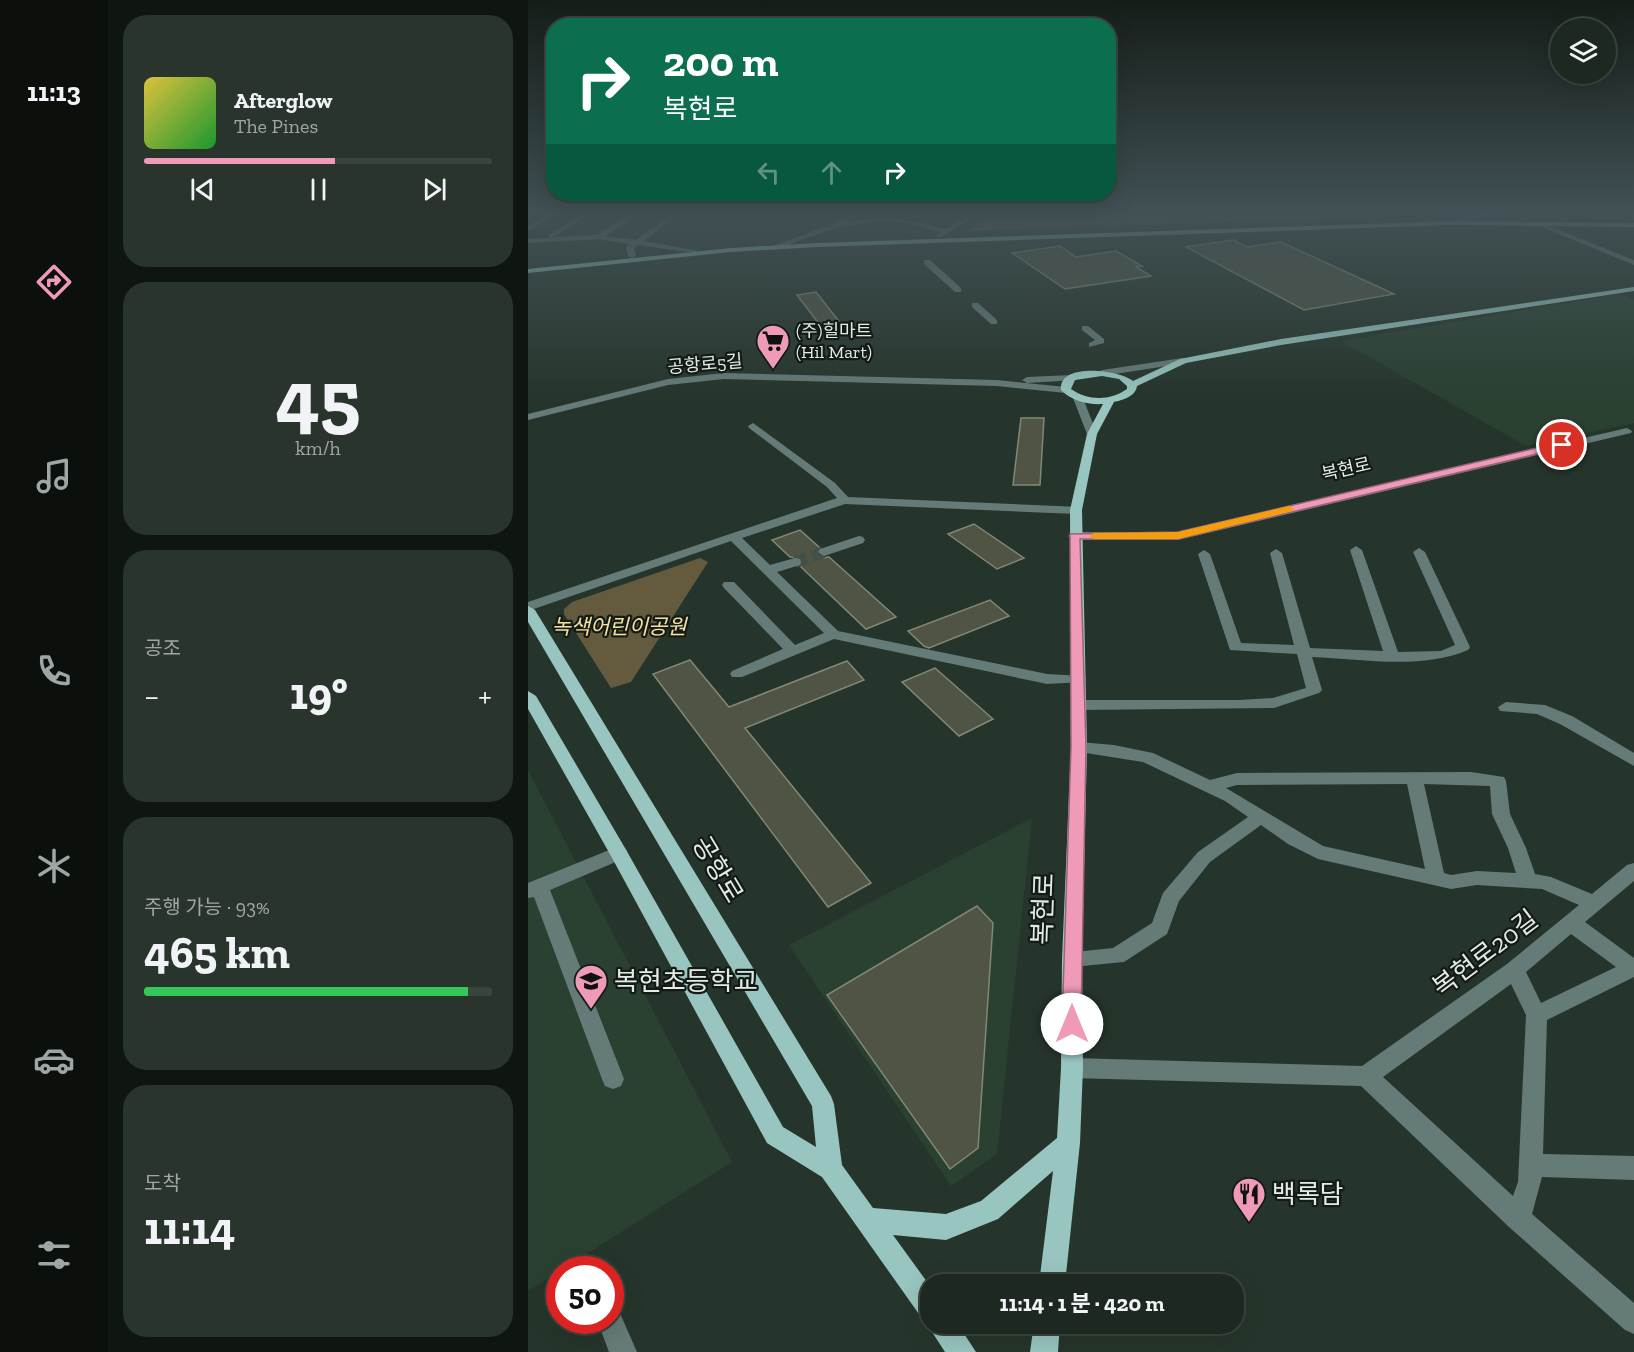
<!DOCTYPE html>
<html lang="ko">
<head>
<meta charset="utf-8">
<style>
	:root { --surface:#1c2820; --page:#29342d; --text:#f1f3f6; --muted:#a0a6a5; --line:#3a443e; --accent:#ef9ab8 }
	body { margin:0; font-family:"Zilla Slab","Noto Sans KR",serif; background:var(--page); color:var(--text); height:100vh; display:flex; flex-direction:column; font-size:22px; white-space:nowrap }
	* { box-sizing:border-box; margin:0 }
	p { font-size:20px; color:var(--muted) }
	.icon { flex:none; width:33px; height:33px; fill:none; stroke:currentColor; stroke-width:2; stroke-linecap:round; stroke-linejoin:round }
	.map { position:relative; flex:1; overflow:hidden }
	.sheet { display:flex; flex-direction:column; gap:15px; padding:15px; background:#0f1612; width:420px }
	.sheet>* { flex:none }
	.hud { position:absolute; left:18px; top:18px; width:570px; height:183px; border-radius:24px; box-shadow:0 6px 24px #0002,0 0 0 2px var(--line); background:#0b6e4f; color:#fff; overflow:hidden }
	.controls { position:absolute; left:1022px; top:18px; display:grid; gap:12px }
	.controls a { display:grid; place-items:center; width:66px; height:66px; border-radius:50%; background:var(--surface); box-shadow:0 6px 24px #0002,0 0 0 2px var(--line); font-size:30px }
	.speed { position:absolute; left:18px; top:1256px; display:flex; gap:12px; font-size:30px; font-weight:700; text-align:center }
	.speed>* { display:grid; place-content:center; width:78px; height:78px; border-radius:50%; background:var(--surface); box-shadow:0 6px 24px #0002,0 0 0 2px var(--line); line-height:1 }
	.speed .limit { border:9px solid #d22; background:#fff; color:#111 }
	.pin { position:absolute; display:grid; place-items:center; width:51px; height:51px; color:#fff; margin:-26px; border:3px solid #fff; border-radius:50%; box-shadow:0 2px 6px #0007 }
	.me { position:absolute; width:66px; margin:-33px; rotate:0deg; stroke-linejoin:round; filter:drop-shadow(0 0 4px #0008) }
	.turn { display:flex; align-items:center; gap:21px; height:126px; padding:0 18px; font-size:27px }
	.turn .icon { width:78px; height:78px; stroke-width:2.5 }
	.turn b { display:block; font-size:42px; line-height:51px }
	.lanes { display:flex; align-items:center; height:57px; padding:0 18px; background:#0003; justify-content:center; gap:30px; direction:ltr }
	.lanes .off { opacity:.35 }
	.big { font-size:45px; font-weight:700; line-height:1.1 }
	.sheet .tile { flex:1; display:flex; flex-direction:column; justify-content:center; gap:9px; min-width:0; padding:0 21px; border-radius:24px; background:var(--page) }
	.sheet .dial { align-items:center; gap:0 }
	.dial b { font-size:78px; line-height:1 }
	.song { display:flex; align-items:center; gap:18px }
	.cover { width:72px; height:72px; border-radius:9px; background:linear-gradient(135deg,hsl(50 70% 55%),hsl(130 70% 35%)) }
	.played { height:6px; border-radius:3px; background:linear-gradient(90deg,var(--accent) 55%,var(--line) 55%) }
	.keys { display:flex; justify-content:space-around; direction:ltr }
	.heat { display:flex; justify-content:space-between; align-items:center; font-size:33px; direction:ltr }
	.charge { height:9px; border-radius:4px; background:linear-gradient(90deg,#34c759 93%,var(--line) 0) }
	.trip { position:absolute; left:392px; top:1274px; width:324px; height:60px; border-radius:24px; background:var(--surface); box-shadow:0 6px 24px #0002,0 0 0 2px var(--line); font-weight:700; line-height:60px; text-align:center }
	main { display:flex; flex:1; min-height:0 }
	.tabs { display:flex; flex-direction:column; width:108px; justify-content:space-around; align-items:center; background:#0b100d; color:var(--muted) }
	.tabs .icon { width:42px; height:42px }
	.tabs .current { color:var(--accent) }
	.tabs b { font-size:27px; color:var(--text) }
	.map>svg:first-child { display:block }
</style>
</head>
<body>
<main>
<nav class="tabs">
<b>11:13</b>
<svg class="icon current" aria-label="directions" viewBox="0 0 24 24"><path d="M12 3l9 9-9 9-9-9zM9 14v-3h6M13 9l2 2-2 2"/></svg>
<svg class="icon" aria-label="music" viewBox="0 0 24 24"><path d="M9 18V5l10-2v13"/><circle cx="6" cy="18" r="3"/><circle cx="16" cy="16" r="3"/></svg>
<svg class="icon" aria-label="phone" viewBox="0 0 24 24"><path d="M5 4h4l2 5-3 2q2 4 5 5l2-3 5 2v4C11 20 4 13 5 4z"/></svg>
<svg class="icon" aria-label="climate" viewBox="0 0 24 24"><path d="M12 3v18M4 7l16 10M4 17L20 7"/></svg>
<svg class="icon" aria-label="car" viewBox="0 0 24 24"><path d="M5 17H2v-5l4-1 3-4h7l3 4 3 1v5h-3M9 17h6M6 11h13"/><circle cx="7" cy="17" r="2"/><circle cx="17" cy="17" r="2"/></svg>
<svg class="icon" aria-label="filters" viewBox="0 0 24 24"><path d="M4 7h16M4 17h16"/><circle cx="9" cy="7" r="2"/><circle cx="15" cy="17" r="2"/></svg>
</nav>
<section class="sheet">
<div class="tile">
<div class="song"><i class="cover"></i><div><b>Afterglow</b><p>The Pines</p></div></div>
<div class="played"></div>
<div class="keys"><svg class="icon" aria-label="previous" viewBox="0 0 24 24"><path d="M18 5L8 12l10 7zM5 5v14"/></svg><svg class="icon" aria-label="pause" viewBox="0 0 24 24"><path d="M8 5v14M16 5v14"/></svg><svg class="icon" aria-label="next" viewBox="0 0 24 24"><path d="M6 5l10 7-10 7zM19 5v14"/></svg></div>
</div>
<div class="tile dial"><b>45</b><p>km/h</p></div>
<div class="tile"><p>공조</p>
<div class="heat"><a>−</a><b class="big">19°</b><a>+</a></div>
</div>
<div class="tile"><p>주행 가능 · 93%</p><b class="big">465 km</b><div class="charge"></div></div>
<div class="tile"><p>도착</p><b class="big">11:14</b></div>
</section>
<div class="map">
<svg width="1106" height="1352" viewBox="0 0 1106 1352">
	<rect width="100%" height="100%" fill="#26352b"/>
	<!-- built -->
	<path fill="#2a4031" d="M 1091,294 L 1106,300 L 1106,423 L 998,446 L 813,341 Z
		M 0,770 L 204,1162 L 0,1291 Z
		M 504,818 L 469,1154 L 423,1186 L 261,945 Z"/>
	<!-- green -->
	<path fill="#645b3e" d="M 472,211 L 1106,211 L 1106,220 L 1009,215 L 933,214 L 438,231 Z
		M 172,558 L 180,562 L 103,682 L 83,688 L 36,614 L 36,609 L 44,602 Z"/>
	<!-- building -->
	<path fill="#4f5444" stroke="#828876" stroke-width="1.5" d="M 705,240 L 719,247 L 753,242 L 866,294 L 776,310 L 658,247 Z
		M 532,246 L 548,257 L 588,251 L 614,266 L 608,267 L 623,276 L 537,289 L 484,253 Z
		M 288,292 L 321,334 L 301,337 L 269,295 Z
		M 493,418 L 516,418 L 512,485 L 485,485 Z
		M 446,524 L 496,558 L 469,569 L 420,534 Z
		M 272,530 L 291,547 L 289,554 L 295,558 L 301,557 L 368,617 L 338,629 L 273,567 L 274,558 L 262,557 L 244,540 Z
		M 462,600 L 481,616 L 401,648 L 396,646 L 380,631 Z
		M 162,660 L 201,707 L 319,661 L 336,680 L 217,728 L 343,883 L 300,907 L 125,674 Z
		M 407,668 L 465,719 L 431,736 L 374,682 Z
		M 449,906 L 465,923 L 450,1148 L 422,1169 L 299,995 Z"/>
	<g fill="none" stroke-linecap="round" stroke-linejoin="round">
		<!-- minor-tunnel -->
		<path stroke="#425047" stroke-width="12" stroke-dasharray="12 6" stroke-linecap="butt" d="M 267,562 L 296,552"/>
		<!-- minor -->
		<path fill="#657b78" fill-rule="evenodd" d="M 26,211 L 33,211 L 0,231 L 0,226 Z
			M 60,211 L 67,211 L 25,237 L 69,235 L 108,211 L 115,211 L 78,236 L 108,240 L 148,211 L 155,211 L 116,241 L 171,251 L 167,253 L 110,245 L 106,248 L 108,256 L 104,258 L 100,256 L 98,247 L 102,244 L 71,239 L 0,243 L 0,239 L 21,238 L 21,235 Z
			M 331,211 L 339,211 L 319,222 C 360,216 378,219 418,229 L 449,211 L 457,211 L 411,238 L 408,236 L 413,232 C 400,229 386,223 372,222 C 328,217 286,235 246,250 L 239,248 L 303,225 Z
			M 968,211 L 980,211 L 921,225 L 918,223 Z
			M 1009,221 L 1106,260 L 1106,265 L 1007,224 Z
			M 396,260 L 402,260 L 433,288 L 433,292 L 427,292 L 396,264 Z
			M 444,303 L 450,303 L 469,320 L 469,324 L 463,324 L 444,307 Z
			M 554,326 L 560,326 L 576,339 L 576,343 L 561,347 L 561,343 L 567,340 L 554,330 Z
			M 655,358 L 658,359 L 658,363 L 574,376 L 569,373 L 574,370 Z
			M 196,373 L 469,380 L 538,387 L 543,390 L 538,393 L 469,386 L 196,379 L 140,385 L 0,420 L 0,414 L 140,379 Z
			M 544,375 L 547,376 L 547,380 L 499,383 L 494,380 L 499,377 Z
			M 546,396 L 555,398 L 569,434 L 568,436 L 564,437 L 559,434 L 545,398 Z
			M 225,423 L 307,483 L 320,497 L 552,507 L 554,510 L 548,514 L 317,504 L 214,538 L 242,565 L 267,558 L 272,559 L 273,562 L 272,565 L 249,572 L 310,631 L 519,674 L 555,676 L 558,679 L 555,682 L 519,684 L 306,639 L 214,677 L 204,677 L 202,674 L 204,671 L 255,649 L 196,588 L 194,585 L 196,582 L 206,582 L 267,645 L 296,633 L 203,541 L 0,611 L 0,602 L 309,498 L 299,487 L 221,428 L 220,426 Z
			M 1099,428 L 1104,431 L 1103,433 L 650,540 L 546,540 L 540,536 L 546,532 L 650,532 Z
			M 331,536 L 335,537 L 337,540 L 335,543 L 296,556 L 290,552 L 292,549 Z
			M 828,546 L 834,550 L 870,652 L 913,651 L 927,645 L 885,552 L 891,548 L 897,552 L 942,647 L 940,650 C 893,670 835,659 784,657 L 794,690 L 791,693 L 746,708 L 550,710 L 542,705 L 550,700 L 711,700 L 745,698 L 778,688 L 769,654 L 702,650 L 670,554 L 676,550 L 682,554 L 713,643 L 766,645 L 742,553 L 748,549 L 754,553 L 782,648 L 855,651 L 822,550 Z
			M 978,702 L 1017,705 L 1044,716 L 1106,753 L 1106,766 L 1032,724 L 1009,714 L 972,711 L 970,707 Z
			M 551,742 L 586,745 L 625,753 L 682,780 L 709,773 L 943,772 L 976,777 L 978,781 L 982,814 L 998,848 L 1007,874 L 1023,877 L 1064,894 L 1099,865 L 1106,863 L 1106,881 L 1057,922 L 1106,958 L 1106,977 L 1019,1020 L 1015,1154 L 1106,1156 L 1106,1180 L 1014,1177 L 1004,1214 L 1106,1303 L 1106,1334 L 1097,1330 L 981,1227 L 833,1086 L 544,1078 L 536,1075 L 533,1068 L 536,1061 L 544,1058 L 834,1066 L 979,964 L 1051,905 L 1014,889 L 949,885 L 923,889 L 790,859 L 760,844 L 733,825 L 682,862 L 651,901 L 639,934 L 596,962 L 544,967 L 537,965 L 534,959 L 537,953 L 585,948 L 624,923 L 635,893 L 670,852 L 720,817 L 697,801 L 615,762 L 545,751 L 543,747 L 545,743 ZM 879,784 L 897,869 L 795,846 L 698,788 L 709,785 ZM 896,784 L 962,786 L 964,814 L 980,848 L 988,873 L 949,871 L 923,875 L 916,873 ZM 1043,934 L 1088,967 L 1013,1003 L 998,972 ZM 983,984 L 998,1015 L 990,1182 L 985,1196 L 855,1077 Z
			M 91,846 L 97,848 L 100,853 L 97,858 L 22,890 L 96,1079 L 93,1086 L 85,1089 L 77,1086 L 74,1079 L 6,897 L 0,898 L 0,883 Z
			M 82,1307 L 91,1311 L 109,1352 L 81,1352 L 69,1320 L 82,1320 Z"/>
		<!-- major -->
		<path fill="#98c5bf" fill-rule="evenodd" d="M 921,221 L 1106,223 L 1106,227 L 921,225 L 289,247 L 203,252 L 0,273 L 0,269 L 203,248 L 289,243 Z
			M 1106,287 L 1106,291 L 753,345 L 658,363 L 609,386 C 608,396 595,400 586,402 L 569,434 L 554,510 L 559,747 L 554,959 L 555,1068 L 552,1143 L 537,1284 L 511,1284 L 525,1171 L 470,1219 L 418,1240 L 365,1235 L 402,1286 L 402,1323 L 429,1323 L 448,1352 L 417,1352 L 404,1332 L 401,1321 L 393,1317 L 294,1177 L 239,1143 L 83,856 L 0,709 L 0,691 L 8,696 L 97,848 L 255,1127 L 288,1147 L 284,1106 L 0,622 L 0,606 L 7,610 L 303,1096 L 306,1104 L 314,1165 L 345,1208 L 418,1214 L 453,1201 L 529,1138 L 533,1068 L 534,959 L 543,747 L 542,510 L 559,434 L 575,404 C 560,405 544,401 533,390 C 530,362 591,370 605,381 L 652,359 L 753,339 ZM 574,376 L 591,379 L 599,386 L 599,389 C 582,401 560,401 543,389 L 547,380 Z
			M 506,1323 L 532,1323 L 530,1352 L 502,1352 Z"/>
	</g>
	<!-- sky -->
	<linearGradient id="sky" x2="0" y2="1"><stop stop-color="#151d18"/><stop offset="0.53" stop-color="#415155"/><stop offset="1" stop-color="#415155" stop-opacity="0"/></linearGradient>
	<rect width="1106" height="400" fill="url(#sky)"/>
	<!-- route -->
	<path fill="#ef9ab8" stroke="#9b6478" stroke-width="1.5" d="M 1034,442 L 1039,445 L 1038,447 L 650,539 L 552,539 L 558,747 L 553,1024 L 550,1031 L 544,1033 L 537,1031 L 534,1024 L 543,747 L 542,534 L 650,532 Z"/>
	<!-- slow -->
	<path fill="#f59e0b" d="M 761,506 L 766,509 L 764,511 L 650,539 L 566,539 L 561,536 L 566,533 L 650,532 Z"/>
	<!-- icons -->
	<defs>
		<g id="supermarket-pin" transform="scale(1.725)"><path d="M0 17L-7.5 6A9.5 9.5 0 1 1 7.5 6Z" fill="#ef9ab8" stroke="#141b16"/><path d="M-6-5.5h2.5l.6 2H6L4.5 2H-2.5L-4.4-4H-6ZM-1.5 3.2a1.3 1.3 0 1 0 .1 0ZM3 3.2a1.3 1.3 0 1 0 .1 0Z" fill="#111"/></g>
		<g id="school-pin" transform="scale(1.725)"><path d="M0 17L-7.5 6A9.5 9.5 0 1 1 7.5 6Z" fill="#ef9ab8" stroke="#141b16"/><path d="M0-5L7-2L0 1L-7-2ZM-4 1L0 2.5L4 1V4Q0 6-4 4Z" fill="#111"/></g>
		<g id="restaurant-pin" transform="scale(1.725)"><path d="M0 17L-7.5 6A9.5 9.5 0 1 1 7.5 6Z" fill="#ef9ab8" stroke="#141b16"/><path d="M-5-6h1v4h1v-4h1v4h1v-4h1v5L-1.5 .5V6h-2V.5L-5-1ZM5-6V6H3V1.5H1.5Q1.5-4 5-6Z" fill="#111"/></g>
	</defs>
	<g fill-rule="evenodd">
		<use href="#supermarket-pin" x="245" y="341"/>
		<use href="#school-pin" x="63" y="981"/>
		<use href="#restaurant-pin" x="721" y="1194"/>
	</g>
	<g text-anchor="middle" stroke-width="4.5" stroke-linejoin="round" paint-order="stroke">
		<!-- far-poi labels -->
		<g font-size="18" fill="#e2ece5" stroke="#141b16" text-anchor="start">
			<text x="268" y="337">(주)힐마트<tspan x="268" dy="21">(Hil Mart)</tspan></text>
		</g>
		<!-- far-street labels -->
		<g font-size="18" fill="#e2ece5" stroke="#141b16">
			<text transform="translate(177 364) rotate(-5)" y="6">공항로5길</text>
			<text transform="translate(818 469) rotate(-13)" y="6">복현로</text>
		</g>
		<!-- park labels -->
		<g font-size="21" font-style="italic" fill="#f6e09f" stroke="#141b16">
			<text x="91" y="634">녹색어린이공원</text>
		</g>
		<!-- near-street labels -->
		<g font-size="26" fill="#e2ece5" stroke="#141b16">
			<text transform="translate(190 869) rotate(59)" y="9">공항로</text>
			<text transform="translate(515 909) rotate(-88)" y="9">복현로</text>
			<text transform="translate(957 953) rotate(-37)" y="9">복현로20길</text>
		</g>
		<!-- near-poi labels -->
		<g font-size="26" fill="#e2ece5" stroke="#141b16" text-anchor="start">
			<text x="86" y="990">복현초등학교</text>
			<text x="744" y="1203">백록담</text>
		</g>
	</g>
</svg>
<div class="controls">
<a><svg class="icon" aria-label="layers" viewBox="0 0 24 24"><path d="M12 4l9 5-9 5-9-5zM3 14l9 5 9-5"/></svg></a>
</div>
<div class="speed"><div class="limit">50</div></div>
<div class="pin" style="left:1034px;top:445px;background:#d93025"><svg class="icon" aria-label="arrive" viewBox="0 0 24 24"><path d="M6 21V4h12l-3 4 3 4H6"/></svg></div>
<svg class="me" style="left:544px;top:1024px" viewBox="-20 -20 40 40"><circle r="19" fill="#fff"/><path d="M0-13L10 11 0 6-10 11z" fill="#ef9ab8"/></svg>
<div class="trip">11:14 · 1 분 · 420 m</div>
<div class="hud">
<div class="turn"><svg class="icon" aria-label="right" viewBox="0 0 24 24"><path d="M7 20v-9h11M14 6l5 5-5 5"/></svg><div><b>200 m</b>복현로</div></div>
<div class="lanes"><svg class="icon off" aria-label="left" viewBox="0 0 24 24"><path d="M17 20v-9H6M10 6l-5 5 5 5"/></svg><svg class="icon off" aria-label="ahead" viewBox="0 0 24 24"><path d="M12 20V5M6 11l6-6 6 6"/></svg><svg class="icon" aria-label="right" viewBox="0 0 24 24"><path d="M7 20v-9h11M14 6l5 5-5 5"/></svg></div>
</div>
</div>
</main>
</body>
</html>
